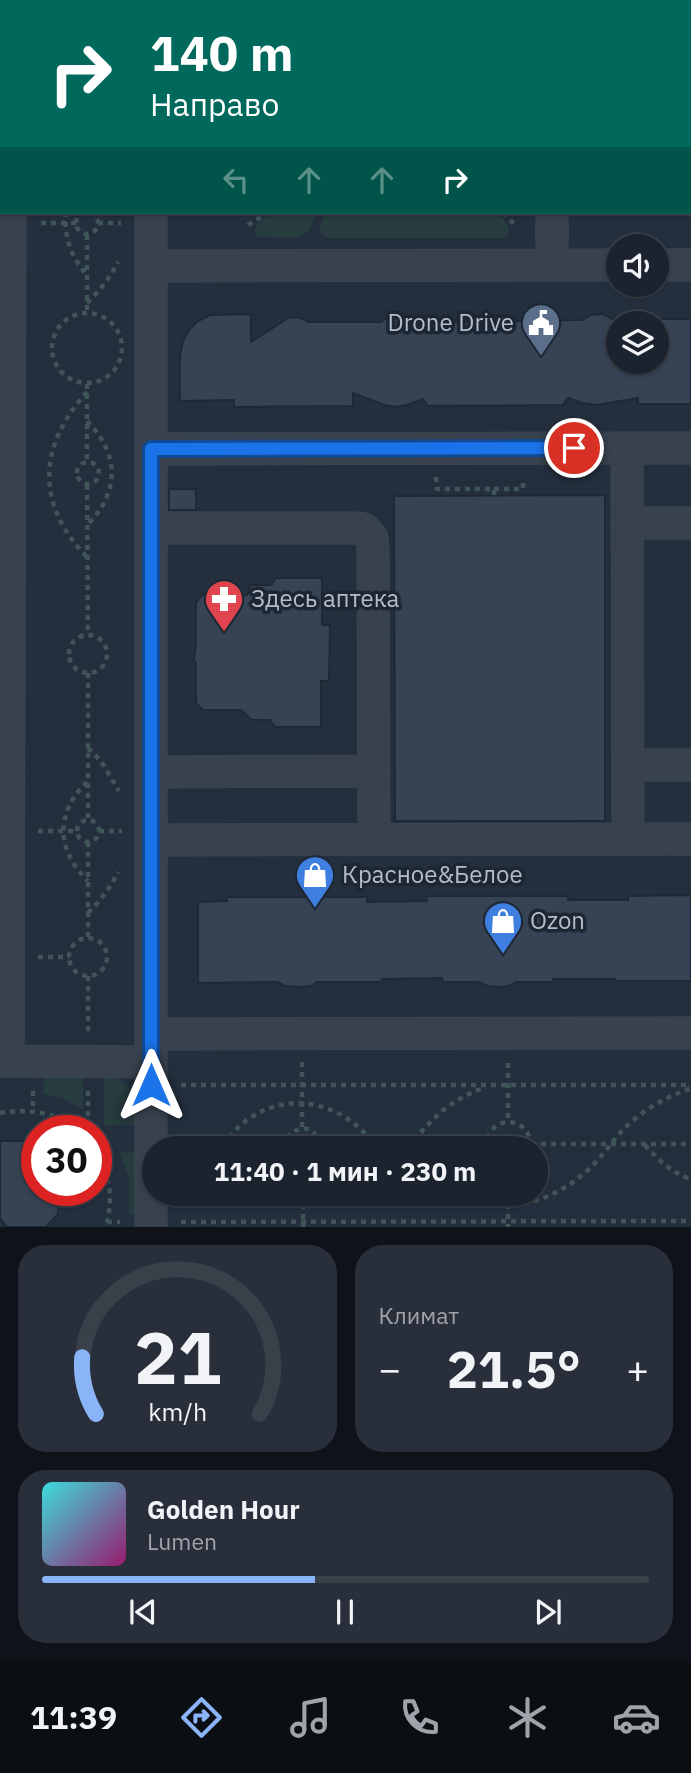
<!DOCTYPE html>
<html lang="ru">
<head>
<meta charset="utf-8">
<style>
	:root { --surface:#1b232e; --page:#282f3a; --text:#f1f3f6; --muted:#a0a4aa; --line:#39404a; --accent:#8ab4f8 }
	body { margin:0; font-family:"IBM Plex Sans",sans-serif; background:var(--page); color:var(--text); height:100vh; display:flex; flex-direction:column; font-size:26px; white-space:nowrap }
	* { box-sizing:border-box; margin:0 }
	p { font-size:23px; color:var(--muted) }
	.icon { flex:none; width:38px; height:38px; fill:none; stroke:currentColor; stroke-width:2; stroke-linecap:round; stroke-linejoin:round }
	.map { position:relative; height:1227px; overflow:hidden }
	.side { display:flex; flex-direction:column; gap:18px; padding:18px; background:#0f1319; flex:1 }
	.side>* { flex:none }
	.hud { position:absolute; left:0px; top:0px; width:691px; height:214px; box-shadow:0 2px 5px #0004,0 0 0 2px var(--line); background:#00695c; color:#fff; overflow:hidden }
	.fabs { position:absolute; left:606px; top:234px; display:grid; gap:14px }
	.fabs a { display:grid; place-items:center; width:63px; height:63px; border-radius:50%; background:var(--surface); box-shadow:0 2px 5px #0004,0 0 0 2px var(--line); font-size:35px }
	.speed { position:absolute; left:21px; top:1115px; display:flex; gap:14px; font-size:35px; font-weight:700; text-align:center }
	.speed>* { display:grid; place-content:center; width:91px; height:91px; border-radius:50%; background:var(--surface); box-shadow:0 2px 5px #0004,0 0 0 2px var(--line); line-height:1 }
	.speed .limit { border:10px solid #d22; background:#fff; color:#111 }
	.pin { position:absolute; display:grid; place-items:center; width:60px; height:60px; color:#fff; margin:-30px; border:4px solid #fff; border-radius:50%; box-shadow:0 2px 7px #0007 }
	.me { position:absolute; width:77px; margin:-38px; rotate:0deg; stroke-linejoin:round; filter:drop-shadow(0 0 5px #0008) }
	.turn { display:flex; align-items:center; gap:24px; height:147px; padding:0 35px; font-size:32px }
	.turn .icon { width:91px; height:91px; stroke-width:2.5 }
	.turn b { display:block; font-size:49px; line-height:60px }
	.lanes { display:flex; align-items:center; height:66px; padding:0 35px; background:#0003; justify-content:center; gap:35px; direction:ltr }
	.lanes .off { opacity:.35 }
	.big { font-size:52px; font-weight:700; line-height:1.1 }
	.side .card { flex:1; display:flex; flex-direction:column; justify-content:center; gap:10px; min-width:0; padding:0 24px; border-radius:28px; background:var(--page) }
	.side .dial { align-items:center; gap:0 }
	.dial svg { height:182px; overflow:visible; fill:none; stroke:var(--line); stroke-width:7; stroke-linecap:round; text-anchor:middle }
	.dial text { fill:var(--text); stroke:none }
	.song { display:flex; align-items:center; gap:21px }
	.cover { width:84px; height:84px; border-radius:10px; background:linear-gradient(135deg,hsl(180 70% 55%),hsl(320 70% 35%)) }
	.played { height:7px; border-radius:4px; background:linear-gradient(90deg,var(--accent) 45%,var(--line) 45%) }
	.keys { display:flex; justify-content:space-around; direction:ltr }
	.heat { display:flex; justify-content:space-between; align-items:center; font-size:38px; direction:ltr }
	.side .tiles { flex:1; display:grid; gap:18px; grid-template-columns:1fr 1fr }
	.card:last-child { grid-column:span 2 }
	.trip { position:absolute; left:142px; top:1136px; width:406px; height:70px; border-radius:35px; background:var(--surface); box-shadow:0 2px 5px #0004,0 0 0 2px var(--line); font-weight:700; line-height:70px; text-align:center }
	.tabs { display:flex; height:112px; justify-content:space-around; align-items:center; background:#0b0e12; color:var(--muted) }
	.tabs .icon { width:49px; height:49px }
	.tabs .current { color:var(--accent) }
	.tabs b { font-size:32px; color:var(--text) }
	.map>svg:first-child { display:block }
</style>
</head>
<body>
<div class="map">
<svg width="691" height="1227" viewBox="0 0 691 1227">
	<rect width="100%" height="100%" fill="#242f3e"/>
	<!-- green -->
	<path fill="#263c3f" d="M 276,212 L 318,212 C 313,222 309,234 298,238 L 258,237 L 255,234 C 254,221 266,218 276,212 Z
		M 327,212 L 498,212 C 503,219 511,225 508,235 L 505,238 L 328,238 C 314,232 322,221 327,212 Z
		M 83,1074 L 83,1110 L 62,1098 L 43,1094 L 44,1075 Z
		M 104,1075 C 135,1081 137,1097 138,1125 L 104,1126 Z
		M 137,1151 L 138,1215 L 129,1215 L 129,1179 L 119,1152 Z"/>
	<!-- building -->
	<path fill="#364354" stroke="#1f2835" stroke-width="2" fill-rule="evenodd" d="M 251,314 L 251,342 L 288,318 L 299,317 L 309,322 L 381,322 L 388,317 L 399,316 L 407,322 L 483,321 L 490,316 L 502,315 L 511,321 L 582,320 L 591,315 L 603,314 L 612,319 L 691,319 L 691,404 L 638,404 L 638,398 L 597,405 L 582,403 L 568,398 L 563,405 L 428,406 L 423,399 L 407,405 L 397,407 L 384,405 L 353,393 L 353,406 L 234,407 L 234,400 L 180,401 L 180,356 L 183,341 L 189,330 L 198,321 L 210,315 ZM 618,324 L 656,324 L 656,362 L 618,362 Z
		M 169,489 L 196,489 L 196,510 L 169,510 Z
		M 605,495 L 605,821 L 395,821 L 394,496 Z
		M 276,578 L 322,578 L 322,625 L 330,625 L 329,681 L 321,681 L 321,727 L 275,727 L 270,720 L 252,720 L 241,710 L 203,710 L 196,703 L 196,664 L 194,660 L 196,642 L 196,602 L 203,594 L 247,595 L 251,585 L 271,585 Z
		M 691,895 L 691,981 L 615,981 L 615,979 L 553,979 L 553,982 L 517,982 L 509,986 L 499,987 L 488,986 L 478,982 L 443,982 L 442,978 L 382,979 L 381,982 L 317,982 L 311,986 L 299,987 L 285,986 L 277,982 L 198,983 L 198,902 L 227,901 L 227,897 L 367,897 L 367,902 L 427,901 L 427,896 L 568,896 L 568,900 L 628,900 L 628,896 Z
		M 0,1141 L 37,1141 L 37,1190 L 58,1190 L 58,1214 L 46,1227 L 7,1227 L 0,1219 Z"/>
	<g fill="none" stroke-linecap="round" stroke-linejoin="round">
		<!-- minor casing -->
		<g stroke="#414a57" stroke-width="33">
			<path id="minor" d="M 151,0 L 151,2
				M 11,2 L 11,0
				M 554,2 L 554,0
				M 0,191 L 2,191
				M 151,212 L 151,1227
				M 552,245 L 552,212
				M 656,265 L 691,265
				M 151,266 L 618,265
				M 627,448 L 628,839
				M 151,449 L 691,448
				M 627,523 L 691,523
				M 151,528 L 354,528 L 364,529 L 372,538 L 373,551 L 374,840
				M 628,765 L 691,765
				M 151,772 L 374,771
				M 151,840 L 691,839
				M 151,1034 L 691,1033
				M 0,1061 L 151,1062
				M 8,1061 L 10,212"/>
		</g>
		<!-- path -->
		<path stroke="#3f5557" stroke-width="4.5" stroke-dasharray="5 5" stroke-linecap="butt" d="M 87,0 L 87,2
			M 337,0 L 338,2
			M 407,2 L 420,0
			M 433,2 L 434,0
			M 66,212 C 64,237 70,255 87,275
			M 504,212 L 516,227
			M76 223a11 11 0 1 1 22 0a11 11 0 1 1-22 0Z
			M 41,223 L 76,223
			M 98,223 L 121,223
			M 248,225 L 269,212
			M 87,235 L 87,313
			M 87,303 C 100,290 110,278 118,262
			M52 348a35 35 0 1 1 70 0a35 35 0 1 1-70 0Z
			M 87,384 L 87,462
			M 87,392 C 38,446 35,505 88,558
			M 87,421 C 119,453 120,491 89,523
			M77 473a11 11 0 1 1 22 0a11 11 0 1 1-22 0Z
			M 436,477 L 437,489 L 494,489 L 494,495
			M 87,485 L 88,634
			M 494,489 L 523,489 L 523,482 L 521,482
			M69 654a19 19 0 1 1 38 0a19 19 0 1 1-38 0Z
			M 88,673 L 88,819
			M 88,748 L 101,761 L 119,791
			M 87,782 C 55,813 56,850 88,881
			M77 831a11 11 0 1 1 22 0a11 11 0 1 1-22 0Z
			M 38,831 L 77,831
			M 99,831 L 122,831
			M 88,842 L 88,937
			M 88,913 C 101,900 110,888 118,872
			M69 957a19 19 0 1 1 38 0a19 19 0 1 1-38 0Z
			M 38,957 L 69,957
			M 88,976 L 88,1031
			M 302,1062 L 302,1128
			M 508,1063 L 508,1122
			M 181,1085 L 691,1085
			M 33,1091 L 33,1111
			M 88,1091 L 88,1130
			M 0,1113 C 28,1109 56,1111 78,1130
			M 531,1144 L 691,1144
			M 182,1145 L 286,1145
			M 223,1145 C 231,1135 239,1125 250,1118 C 294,1089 345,1105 375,1145
			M 320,1145 L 486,1144
			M 645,1145 C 658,1160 672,1173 691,1179
			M 286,1148 L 288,1136 C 302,1123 318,1127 319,1148
			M 408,1148 C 432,1118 449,1100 486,1087
			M 486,1148 C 486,1114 531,1113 531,1148
			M 96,1151 C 111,1174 113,1201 106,1227
			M 252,1194 C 282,1206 319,1205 349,1194
			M 303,1194 L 303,1227
			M 476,1194 C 486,1199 496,1203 507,1204 C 539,1206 573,1186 594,1164 C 607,1151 616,1135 630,1123 C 648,1107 669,1096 691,1088
			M 508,1194 L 508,1227
			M 107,1222 L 120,1222
			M 181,1222 L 691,1221"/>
		<!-- minor -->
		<use href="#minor" stroke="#38414e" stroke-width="32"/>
	</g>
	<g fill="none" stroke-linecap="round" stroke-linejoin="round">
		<!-- route casing -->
		<g stroke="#114b97" stroke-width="18">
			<path id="route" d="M 151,1085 L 151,449 L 574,448"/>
		</g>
		<!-- route -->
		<use href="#route" stroke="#1a73e8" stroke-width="12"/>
	</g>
	<!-- icons -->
	<defs>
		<g id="civic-pin" transform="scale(2.0125)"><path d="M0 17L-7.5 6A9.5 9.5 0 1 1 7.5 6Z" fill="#5c6f8a" stroke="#1d2633"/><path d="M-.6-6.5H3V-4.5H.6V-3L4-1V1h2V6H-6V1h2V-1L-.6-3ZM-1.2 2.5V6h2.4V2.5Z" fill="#fff"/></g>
		<g id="pharmacy-pin" transform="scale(2.0125)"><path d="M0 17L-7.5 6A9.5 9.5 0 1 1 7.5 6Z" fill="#e0444e" stroke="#1d2633"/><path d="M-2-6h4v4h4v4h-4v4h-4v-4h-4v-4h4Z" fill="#fff"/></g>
		<g id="shop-pin" transform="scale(2.0125)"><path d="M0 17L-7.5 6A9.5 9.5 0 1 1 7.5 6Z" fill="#3f7fe0" stroke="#1d2633"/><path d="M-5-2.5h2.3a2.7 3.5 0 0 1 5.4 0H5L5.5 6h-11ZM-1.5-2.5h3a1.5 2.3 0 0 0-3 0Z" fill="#fff"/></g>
	</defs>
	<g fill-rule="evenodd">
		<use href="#civic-pin" x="541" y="323"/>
		<use href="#pharmacy-pin" x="224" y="599"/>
		<use href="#shop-pin" x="315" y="875"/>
		<use href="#shop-pin" x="503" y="921"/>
	</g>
	<g text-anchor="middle" stroke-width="7" stroke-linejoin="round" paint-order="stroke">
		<!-- poi labels -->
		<g font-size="24" fill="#b4bcc9" stroke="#1d2633" text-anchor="start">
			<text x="514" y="331" text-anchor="end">Drone Drive</text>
			<text x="251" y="607">Здесь аптека</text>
			<text x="342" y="883">Красное&amp;Белое</text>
			<text x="530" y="929">Ozon</text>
		</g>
	</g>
</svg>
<div class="fabs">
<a><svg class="icon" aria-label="sound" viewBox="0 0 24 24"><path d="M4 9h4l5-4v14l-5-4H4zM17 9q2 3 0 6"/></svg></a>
<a><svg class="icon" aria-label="layers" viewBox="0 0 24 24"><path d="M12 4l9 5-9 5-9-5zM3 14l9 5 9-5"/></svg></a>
</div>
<div class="speed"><div class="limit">30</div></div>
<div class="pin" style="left:574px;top:448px;background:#d93025"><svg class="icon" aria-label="arrive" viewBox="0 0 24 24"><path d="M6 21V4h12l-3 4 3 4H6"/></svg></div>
<svg class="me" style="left:151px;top:1085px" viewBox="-20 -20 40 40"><path d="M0-17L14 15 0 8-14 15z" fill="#1a73e8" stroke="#fff" stroke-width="4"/></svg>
<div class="trip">11:40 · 1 мин · 230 m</div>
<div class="hud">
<div class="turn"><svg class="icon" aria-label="right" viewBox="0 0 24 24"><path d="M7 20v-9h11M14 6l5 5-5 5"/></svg><div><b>140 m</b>Направо</div></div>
<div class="lanes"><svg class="icon off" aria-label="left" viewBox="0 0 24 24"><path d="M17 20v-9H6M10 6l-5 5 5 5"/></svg><svg class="icon off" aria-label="ahead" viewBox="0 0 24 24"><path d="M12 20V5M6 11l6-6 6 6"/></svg><svg class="icon off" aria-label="ahead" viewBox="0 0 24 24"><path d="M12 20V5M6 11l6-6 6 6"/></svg><svg class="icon" aria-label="right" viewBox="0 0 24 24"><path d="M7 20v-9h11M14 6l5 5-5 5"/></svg></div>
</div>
</div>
<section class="side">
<div class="tiles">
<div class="card dial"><svg viewBox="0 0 100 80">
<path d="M14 69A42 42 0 1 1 86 69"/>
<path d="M14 69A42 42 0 0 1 8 44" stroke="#8ab4f8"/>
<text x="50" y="56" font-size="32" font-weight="700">21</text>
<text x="50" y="72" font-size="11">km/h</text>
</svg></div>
<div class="card"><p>Климат</p>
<div class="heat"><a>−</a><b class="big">21.5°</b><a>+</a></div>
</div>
<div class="card">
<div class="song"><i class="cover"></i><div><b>Golden Hour</b><p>Lumen</p></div></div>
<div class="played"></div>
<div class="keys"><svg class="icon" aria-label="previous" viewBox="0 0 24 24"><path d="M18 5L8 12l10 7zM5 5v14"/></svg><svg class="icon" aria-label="pause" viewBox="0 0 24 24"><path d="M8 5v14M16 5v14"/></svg><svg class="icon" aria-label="next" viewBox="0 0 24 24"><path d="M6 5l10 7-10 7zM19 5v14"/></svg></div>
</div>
</div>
</section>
<nav class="tabs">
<b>11:39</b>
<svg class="icon current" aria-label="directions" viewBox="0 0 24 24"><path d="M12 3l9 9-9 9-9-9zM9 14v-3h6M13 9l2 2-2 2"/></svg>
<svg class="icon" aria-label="music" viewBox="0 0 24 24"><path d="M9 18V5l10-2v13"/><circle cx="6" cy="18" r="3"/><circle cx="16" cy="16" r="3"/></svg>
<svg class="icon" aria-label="phone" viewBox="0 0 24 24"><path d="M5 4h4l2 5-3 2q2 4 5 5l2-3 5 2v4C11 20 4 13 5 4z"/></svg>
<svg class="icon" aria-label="climate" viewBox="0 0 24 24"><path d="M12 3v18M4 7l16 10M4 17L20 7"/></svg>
<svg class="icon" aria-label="car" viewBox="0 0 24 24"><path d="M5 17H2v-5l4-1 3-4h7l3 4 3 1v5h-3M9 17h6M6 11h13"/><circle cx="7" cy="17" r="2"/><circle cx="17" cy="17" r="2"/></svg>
</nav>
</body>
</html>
